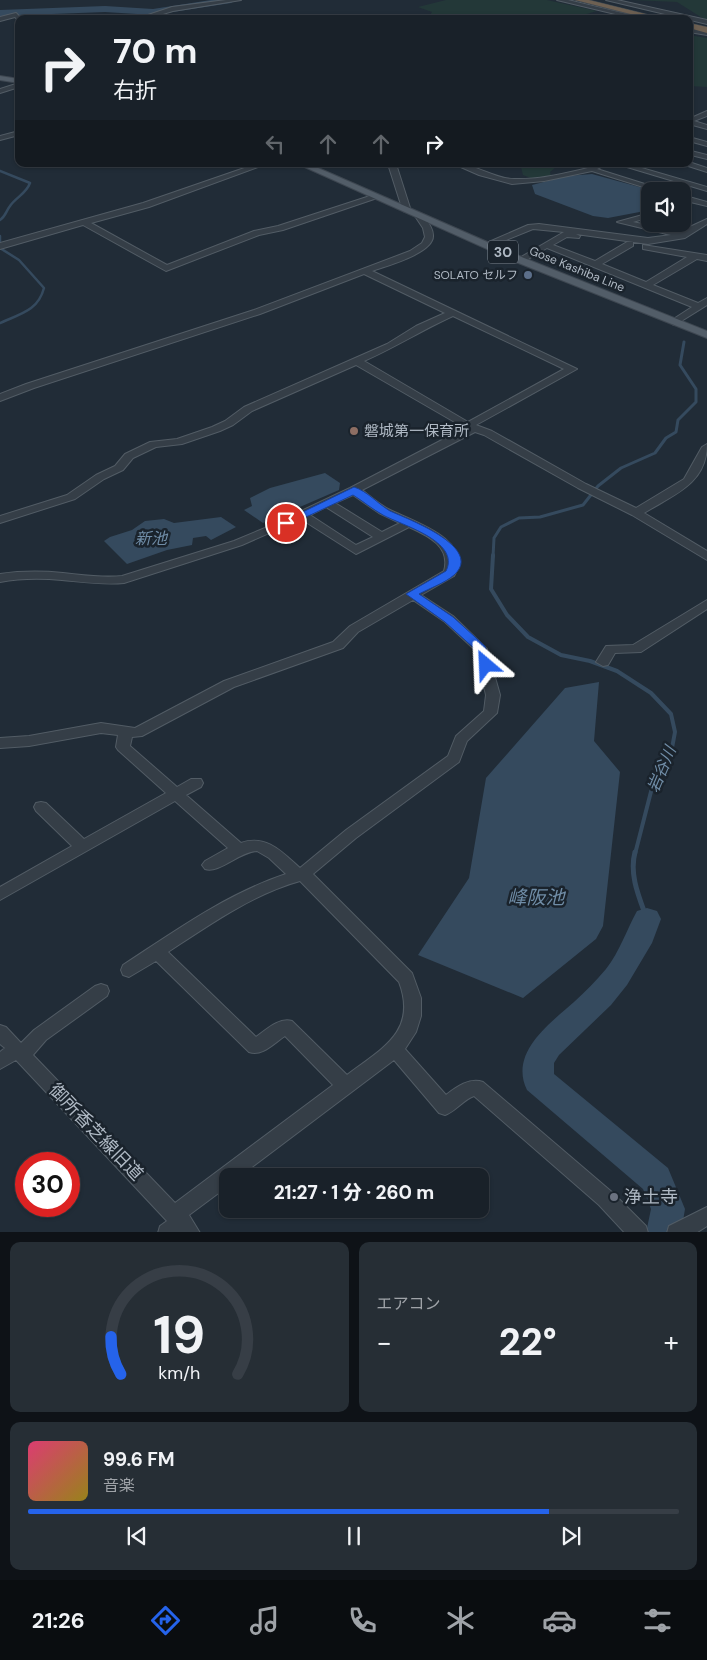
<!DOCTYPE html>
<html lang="ja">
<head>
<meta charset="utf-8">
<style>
	:root { --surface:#192129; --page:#262e35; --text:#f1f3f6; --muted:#9fa3a8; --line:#373e46; --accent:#2563eb }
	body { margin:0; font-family:"DM Sans","Noto Sans JP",sans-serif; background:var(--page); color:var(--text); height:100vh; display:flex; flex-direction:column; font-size:19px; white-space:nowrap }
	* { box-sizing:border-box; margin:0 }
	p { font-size:16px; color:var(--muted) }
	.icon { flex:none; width:28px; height:28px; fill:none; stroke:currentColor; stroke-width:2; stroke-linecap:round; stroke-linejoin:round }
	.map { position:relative; height:1232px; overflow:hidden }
	.sheet { display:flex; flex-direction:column; gap:10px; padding:10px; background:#0e1217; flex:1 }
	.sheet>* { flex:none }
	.guide { position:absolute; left:15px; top:15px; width:678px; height:152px; border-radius:10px; box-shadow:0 1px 4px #0004,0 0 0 1px var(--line); background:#192129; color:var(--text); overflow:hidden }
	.fabs { position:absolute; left:641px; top:182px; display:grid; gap:10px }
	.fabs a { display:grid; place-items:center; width:50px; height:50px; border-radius:10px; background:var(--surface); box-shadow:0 1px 4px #0004,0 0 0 1px var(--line); font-size:25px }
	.speed { position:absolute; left:15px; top:1152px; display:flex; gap:10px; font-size:25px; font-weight:700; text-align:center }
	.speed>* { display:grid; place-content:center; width:65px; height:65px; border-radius:50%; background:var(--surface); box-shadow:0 1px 4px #0004,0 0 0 1px var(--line); line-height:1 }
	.speed .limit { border:8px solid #d22; background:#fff; color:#111 }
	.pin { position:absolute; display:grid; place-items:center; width:42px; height:42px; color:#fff; margin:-21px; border:2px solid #fff; border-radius:50%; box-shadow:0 1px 5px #0007 }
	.me { position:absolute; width:55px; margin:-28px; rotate:334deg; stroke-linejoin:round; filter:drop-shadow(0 0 4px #0008) }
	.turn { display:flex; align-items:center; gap:18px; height:105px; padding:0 15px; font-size:22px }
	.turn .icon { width:65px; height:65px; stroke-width:2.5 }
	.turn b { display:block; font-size:35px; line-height:42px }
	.lanes { display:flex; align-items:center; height:48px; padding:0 15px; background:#0003; justify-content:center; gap:25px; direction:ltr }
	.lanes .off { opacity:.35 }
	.big { font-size:38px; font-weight:800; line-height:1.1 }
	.sheet .card { flex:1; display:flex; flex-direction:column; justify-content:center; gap:8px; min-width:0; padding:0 18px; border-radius:10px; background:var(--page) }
	.sheet .dial { align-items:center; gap:0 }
	.dial svg { height:130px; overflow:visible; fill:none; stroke:var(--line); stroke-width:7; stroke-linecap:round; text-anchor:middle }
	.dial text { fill:var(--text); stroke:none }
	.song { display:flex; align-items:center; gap:15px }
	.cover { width:60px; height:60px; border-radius:8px; background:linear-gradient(135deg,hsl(340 70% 55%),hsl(50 70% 35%)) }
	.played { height:5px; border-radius:2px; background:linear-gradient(90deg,var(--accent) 80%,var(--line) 80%) }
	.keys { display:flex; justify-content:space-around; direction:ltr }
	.heat { display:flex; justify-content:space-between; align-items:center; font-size:28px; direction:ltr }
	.sheet .tiles { flex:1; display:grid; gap:10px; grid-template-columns:1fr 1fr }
	.card:last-child { grid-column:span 2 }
	.trip { position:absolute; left:219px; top:1168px; width:270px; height:50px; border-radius:10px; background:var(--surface); box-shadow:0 1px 4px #0004,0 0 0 1px var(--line); font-weight:800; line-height:50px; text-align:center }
	.dock { display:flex; height:80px; justify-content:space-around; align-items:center; background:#0a0d10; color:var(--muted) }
	.dock .icon { width:35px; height:35px }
	.dock .active { color:var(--accent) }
	.dock b { font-size:22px; color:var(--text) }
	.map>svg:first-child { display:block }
</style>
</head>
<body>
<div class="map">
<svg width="707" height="1233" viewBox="0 0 707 1233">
	<rect width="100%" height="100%" fill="#212c37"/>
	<!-- green -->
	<path fill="#233838" d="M 446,0 L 547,0 L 597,11 L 580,16 L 594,19 L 428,19 L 432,12 L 418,7 Z
		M 632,0 L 707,0 L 707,21 L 677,2 Z
		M 689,35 L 707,38 L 707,87 L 689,86 Z
		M 522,164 L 546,164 L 556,167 L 550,172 L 551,176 L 533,179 L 523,175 L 521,167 Z"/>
	<!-- water -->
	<path fill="#354a5e" d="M 592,174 L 654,191 L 650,191 L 650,210 L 608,218 L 593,216 L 535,194 L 532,185 L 567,176 Z
		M 325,473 L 340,483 L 339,490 L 263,523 L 244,510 L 252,506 L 250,498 L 270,488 Z
		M 221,517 L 236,527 L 211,540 L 206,536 L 193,538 L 192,545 L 167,550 L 127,564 L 104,541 L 110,537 L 132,530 L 145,521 L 164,519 L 174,523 Z
		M 599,682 L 594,741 L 620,772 L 603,926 L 596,939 L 523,998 L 418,955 L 469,878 L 486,778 L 565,688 Z"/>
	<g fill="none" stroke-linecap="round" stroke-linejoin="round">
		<!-- stream-far3 -->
		<path stroke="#354a5e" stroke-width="2.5" d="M 0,171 L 30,183 C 26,194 16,197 10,206 C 6,211 6,216 0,220
			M 0,236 L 0,242
			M 0,248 L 19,260 L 44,288 C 38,311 20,314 0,323"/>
		<!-- stream-far2 -->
		<path stroke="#354a5e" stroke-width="3" d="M 493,557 L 494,538 L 501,527 L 519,518 L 540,517 L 583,505 L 598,486 L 621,468 L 655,453 L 666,438 L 676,432 L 678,420 L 696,402 L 696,389 L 680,365 L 684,342"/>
		<!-- stream-far1 -->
		<path stroke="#354a5e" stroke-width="4" d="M 493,555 L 491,589 L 507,615 L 528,637 L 561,655 L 590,661 L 617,671 L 651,693 L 671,714 L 675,732 L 672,748 L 655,776 L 635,854"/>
		<!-- stream -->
		<path stroke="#354a5e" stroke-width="5" d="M 635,852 C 629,875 639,897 647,919"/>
		<!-- river -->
		<path fill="#354a5e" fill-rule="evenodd" d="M 211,0 L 236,0 L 231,3 L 153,15 L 105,12 L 0,16 L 0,10 L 105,6 L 153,9 Z
			M 647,908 L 657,911 L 661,919 L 652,943 L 627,985 L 611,1005 L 559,1055 L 554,1063 L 554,1074 L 668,1168 L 685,1209 L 681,1233 L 646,1233 L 651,1209 L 643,1189 L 527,1090 C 509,1053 549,1024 574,1002 C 585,992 596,981 606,969 C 620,951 626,931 637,911 Z"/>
		<!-- minor casing -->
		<g stroke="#525c65" stroke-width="2">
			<path id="minor" d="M 226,0 L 241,0 L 173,11 L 146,19 L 136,19 L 172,7 Z
				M 557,0 L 568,0 L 648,19 L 636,19 Z
				M 606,0 L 617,0 L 707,20 L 707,24 Z
				M 16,13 L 22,19 L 19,19 L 19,21 L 15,17 L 0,21 L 0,17 Z
				M 689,28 L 707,31 L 707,35 L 689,32 Z
				M 19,83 L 19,87 L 0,93 L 0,89 Z
				M 707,111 L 707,116 L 694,121 L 707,125 L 707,129 L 689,124 L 689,119 Z
				M 19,131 L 19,135 L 0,140 L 0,136 Z
				M 689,137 L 707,142 L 707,146 L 689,141 Z
				M 691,151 L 707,155 L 707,159 L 691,155 Z
				M 689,162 L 707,168 L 707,172 L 682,164 Z
				M 256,164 L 266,164 L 149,207 L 91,223 L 167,265 L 254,231 L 278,226 L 373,195 L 380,197 L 283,230 L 259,235 L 166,271 L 83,225 L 0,249 L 0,243 L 143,203 Z
				M 388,164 L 396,164 L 411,211 L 410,213 L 403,211 Z
				M 454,164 C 475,163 494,179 514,179 C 537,180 562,174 584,169 C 592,167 598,164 607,164 L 597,169 L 667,191 L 656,191 L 592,171 L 544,181 L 512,184 L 479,175 Z
				M 617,164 L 628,164 L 707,187 L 707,191 Z
				M 682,195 L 707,202 L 707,206 L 682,200 Z
				M 650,213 L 650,217 L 633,222 L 679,232 L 707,219 L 707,224 L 685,238 L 648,244 L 576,234 L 580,236 L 579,238 L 567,237 L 553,245 L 595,261 L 627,242 L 633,242 L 633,246 L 602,264 L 646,282 L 687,257 L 643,249 L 643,245 L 707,255 L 707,261 L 697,259 L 653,285 L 698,303 L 707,298 L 707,305 L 675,325 L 672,324 L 672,320 L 692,307 L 547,248 L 523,262 L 516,260 L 564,232 L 533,229 L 489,247 L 482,245 L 528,225 L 539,224 L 648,238 L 671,235 L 617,222 Z
				M 416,214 L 422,214 C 426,220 433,227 433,235 C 435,253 386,266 372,271 L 577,369 L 476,425 L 492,431 L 586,484 L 636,508 L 684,479 L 702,447 L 707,444 C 707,484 673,495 644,513 L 707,551 L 707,560 L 632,515 L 578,488 L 484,435 L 475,432 L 362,490 C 371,497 380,505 390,510 C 412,521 475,540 454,576 L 421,595 L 453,616 L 487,649 L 500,695 L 497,713 L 467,741 L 459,762 L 356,838 L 313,874 L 412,973 L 421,998 L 421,1016 L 416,1032 L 405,1049 L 446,1095 C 456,1087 470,1077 483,1082 L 613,1193 L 646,1226 L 648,1233 L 625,1233 L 599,1205 L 474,1096 C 463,1100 456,1111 445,1115 L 439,1113 L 394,1060 L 240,1176 L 228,1176 L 228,1186 L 189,1215 L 200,1233 L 158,1233 L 160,1226 L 167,1221 L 16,1060 L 0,1069 L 0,1052 L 5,1048 L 0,1044 L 0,1025 L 6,1027 L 21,1043 L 34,1030 L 95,986 L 101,984 L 107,986 L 109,991 L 107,996 L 46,1040 L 33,1055 L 175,1203 L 333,1085 L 285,1036 C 274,1043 262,1057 249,1052 L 156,961 L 129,977 L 123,975 L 121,970 L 123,965 C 175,931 226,894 286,874 L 269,858 L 257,851 C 239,852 219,874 205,869 L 202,865 L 205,861 L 228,848 L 175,801 L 0,900 L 0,887 L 72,846 L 36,811 L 34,807 L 36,803 L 41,802 L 46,803 L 84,839 L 166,793 L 118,750 L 116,747 L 118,735 L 101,733 L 29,746 L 0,748 L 0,738 L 29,736 L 101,723 L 135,728 L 224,681 L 333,642 L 350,626 L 444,571 C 451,547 429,536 409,527 L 356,554 L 301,519 L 242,545 L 124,583 C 103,585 83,582 62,580 C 41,578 21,578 0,582 L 0,574 C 21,571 42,571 63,573 C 83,575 102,578 122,576 L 234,541 L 265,528 L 350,488 L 465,428 L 356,365 L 252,411 L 233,425 L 220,431 L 182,444 L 156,447 L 133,458 L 123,470 L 104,479 L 75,499 L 0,523 L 0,516 L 67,495 L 96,475 L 115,466 L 125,454 L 150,442 L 177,439 L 212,427 L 225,421 L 244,407 L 387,344 L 416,326 L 445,313 L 364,274 L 260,314 L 34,388 L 0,401 L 0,394 L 26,384 L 254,310 L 410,251 L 422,243 L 425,237 L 423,228 L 415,216 ZM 453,316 L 564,369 L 468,422 L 364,361 C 394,348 422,330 453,316 ZM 353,495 L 379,513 L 400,523 L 382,532 L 335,503 ZM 326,507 L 373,537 L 356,545 L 310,515 ZM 413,600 L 445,622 L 475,650 L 486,695 L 484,711 L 456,736 L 448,756 L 346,830 L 300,868 C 282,852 266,834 241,843 L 186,795 L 201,787 L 203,783 L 201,779 L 191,779 L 177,787 L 130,746 L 132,737 L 142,736 L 234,687 L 343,648 L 358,632 ZM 300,881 L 399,982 C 418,1032 381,1049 347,1075 L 292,1021 C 279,1017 266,1030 256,1037 L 168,952 C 209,925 253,894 300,881 Z
				M 707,600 L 707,609 L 641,652 L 615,653 L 608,665 L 603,666 L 596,662 L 606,646 L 633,645 Z
				M 707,1207 L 707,1226 L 696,1233 L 667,1233 L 669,1226 Z"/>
		</g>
		<!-- major casing -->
		<g stroke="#3e4751" stroke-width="2">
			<path id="major" d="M 0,76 L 19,79 L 19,83 L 0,80 Z
				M 298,164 L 309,164 L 524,258 L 707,331 L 707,338 L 516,262 Z"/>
		</g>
		<!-- highway casing -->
		<g stroke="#3f4952" stroke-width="1">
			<path id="highway" d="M 575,0 L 589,0 L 666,19 L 650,19 Z
				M 689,23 L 707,27 L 707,33 L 689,28 Z"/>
		</g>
		<!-- minor -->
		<use href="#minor" fill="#353e47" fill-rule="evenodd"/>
		<!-- major -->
		<use href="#major" fill="#525d68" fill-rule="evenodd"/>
		<!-- highway -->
		<use href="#highway" fill="#6d6052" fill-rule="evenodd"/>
	</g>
	<!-- route -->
	<path fill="#2563eb" stroke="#184099" d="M 354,487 C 367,491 378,504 390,511 C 405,518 485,547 454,575 C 445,583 430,588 419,594 L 453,617 L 485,646 L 491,665 L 490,668 L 481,668 L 476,650 L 445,622 L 406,594 L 446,571 C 461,541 401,525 383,515 C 372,509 363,501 353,495 L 289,525 L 286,526 L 280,523 Z"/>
	<!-- markers -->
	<circle fill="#5c6f8a" stroke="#1a232c" stroke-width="2" cx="528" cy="275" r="5"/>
	<circle fill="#8d6e63" stroke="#1a232c" stroke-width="2" cx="354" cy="431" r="5"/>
	<circle fill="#6b7280" stroke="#1a232c" stroke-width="2" cx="614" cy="1197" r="5"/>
	<g text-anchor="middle" stroke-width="5" stroke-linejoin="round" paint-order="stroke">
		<!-- far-street labels -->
		<g font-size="12" fill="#afb9c4" stroke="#1a232c">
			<text transform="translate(577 269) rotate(22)" y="4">Gose Kashiba Line</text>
		</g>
		<!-- far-poi labels -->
		<g font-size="12" fill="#afb9c4" stroke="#1a232c" text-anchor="end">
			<text x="518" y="279">SOLATO セルフ</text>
		</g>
		<!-- shield labels -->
		<rect fill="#1a232c" stroke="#828c96" stroke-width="1" x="488" y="240.5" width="30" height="23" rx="4"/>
		<g font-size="14" font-weight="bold" fill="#afb9c4">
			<text x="503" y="257">30</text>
		</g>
		<!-- poi labels -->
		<g font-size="15" fill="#afb9c4" stroke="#1a232c" text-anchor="start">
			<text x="364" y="436">磐城第一保育所</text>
		</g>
		<!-- water labels -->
		<g font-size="16" font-style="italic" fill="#708da7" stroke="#1a232c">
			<text x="151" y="544">新池</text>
			<text transform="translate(661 769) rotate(-67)" y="6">岩谷川</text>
		</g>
		<!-- near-street labels -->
		<g font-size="18" fill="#afb9c4" stroke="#1a232c">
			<text transform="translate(96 1132) rotate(46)" y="6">御所香芝線旧道</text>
		</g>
		<!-- near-poi labels -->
		<g font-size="18" fill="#afb9c4" stroke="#1a232c" text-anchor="start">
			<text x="624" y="1203">浄土寺</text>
		</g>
		<!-- near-water labels -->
		<g font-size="19" font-style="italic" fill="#708da7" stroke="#1a232c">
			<text x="536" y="904">峰阪池</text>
		</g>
	</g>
</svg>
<div class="fabs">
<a><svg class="icon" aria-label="sound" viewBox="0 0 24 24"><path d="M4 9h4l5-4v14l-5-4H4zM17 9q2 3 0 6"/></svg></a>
</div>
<div class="speed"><div class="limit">30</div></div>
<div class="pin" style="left:286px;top:523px;background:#d93025"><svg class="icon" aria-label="arrive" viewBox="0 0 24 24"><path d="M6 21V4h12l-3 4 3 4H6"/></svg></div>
<svg class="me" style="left:486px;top:665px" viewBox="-20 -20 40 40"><path d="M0-17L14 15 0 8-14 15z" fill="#2563eb" stroke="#fff" stroke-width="4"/></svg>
<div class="trip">21:27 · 1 分 · 260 m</div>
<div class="guide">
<div class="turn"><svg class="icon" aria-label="right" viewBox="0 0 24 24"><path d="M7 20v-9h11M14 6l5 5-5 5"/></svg><div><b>70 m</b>右折</div></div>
<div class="lanes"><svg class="icon off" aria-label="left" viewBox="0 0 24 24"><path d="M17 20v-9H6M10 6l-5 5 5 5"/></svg><svg class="icon off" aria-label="ahead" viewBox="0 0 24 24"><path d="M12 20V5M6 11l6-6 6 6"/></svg><svg class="icon off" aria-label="ahead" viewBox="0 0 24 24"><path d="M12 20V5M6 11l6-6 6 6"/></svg><svg class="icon" aria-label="right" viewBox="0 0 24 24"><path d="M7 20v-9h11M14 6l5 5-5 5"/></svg></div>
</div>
</div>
<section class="sheet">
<div class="tiles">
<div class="card dial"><svg viewBox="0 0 100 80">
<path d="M14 69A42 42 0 1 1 86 69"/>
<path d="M14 69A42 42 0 0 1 8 46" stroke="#2563eb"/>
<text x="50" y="56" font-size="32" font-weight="700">19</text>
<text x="50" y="72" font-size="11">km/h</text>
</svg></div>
<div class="card"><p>エアコン</p>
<div class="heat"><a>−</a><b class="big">22°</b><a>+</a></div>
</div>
<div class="card">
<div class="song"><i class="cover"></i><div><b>99.6 FM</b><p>音楽</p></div></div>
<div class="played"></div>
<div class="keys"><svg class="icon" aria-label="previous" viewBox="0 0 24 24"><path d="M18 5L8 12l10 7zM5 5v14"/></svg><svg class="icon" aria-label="pause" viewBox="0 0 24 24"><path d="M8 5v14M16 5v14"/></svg><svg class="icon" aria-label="next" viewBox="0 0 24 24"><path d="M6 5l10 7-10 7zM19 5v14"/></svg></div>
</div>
</div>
</section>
<nav class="dock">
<b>21:26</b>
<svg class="icon active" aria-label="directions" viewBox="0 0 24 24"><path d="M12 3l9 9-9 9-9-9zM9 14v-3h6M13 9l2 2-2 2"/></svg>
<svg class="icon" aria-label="music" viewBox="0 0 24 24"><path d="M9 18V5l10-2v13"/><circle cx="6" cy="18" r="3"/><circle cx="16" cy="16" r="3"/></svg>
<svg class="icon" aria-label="phone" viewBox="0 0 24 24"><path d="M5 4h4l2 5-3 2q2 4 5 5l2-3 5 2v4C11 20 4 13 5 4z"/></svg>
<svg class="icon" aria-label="climate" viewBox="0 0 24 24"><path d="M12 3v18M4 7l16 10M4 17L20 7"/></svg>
<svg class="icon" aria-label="car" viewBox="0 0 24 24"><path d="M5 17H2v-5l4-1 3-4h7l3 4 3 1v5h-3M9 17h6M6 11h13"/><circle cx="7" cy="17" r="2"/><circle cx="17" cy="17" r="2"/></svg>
<svg class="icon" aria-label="filters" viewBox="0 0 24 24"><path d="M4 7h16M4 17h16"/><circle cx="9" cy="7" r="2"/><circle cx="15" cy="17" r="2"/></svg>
</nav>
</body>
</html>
